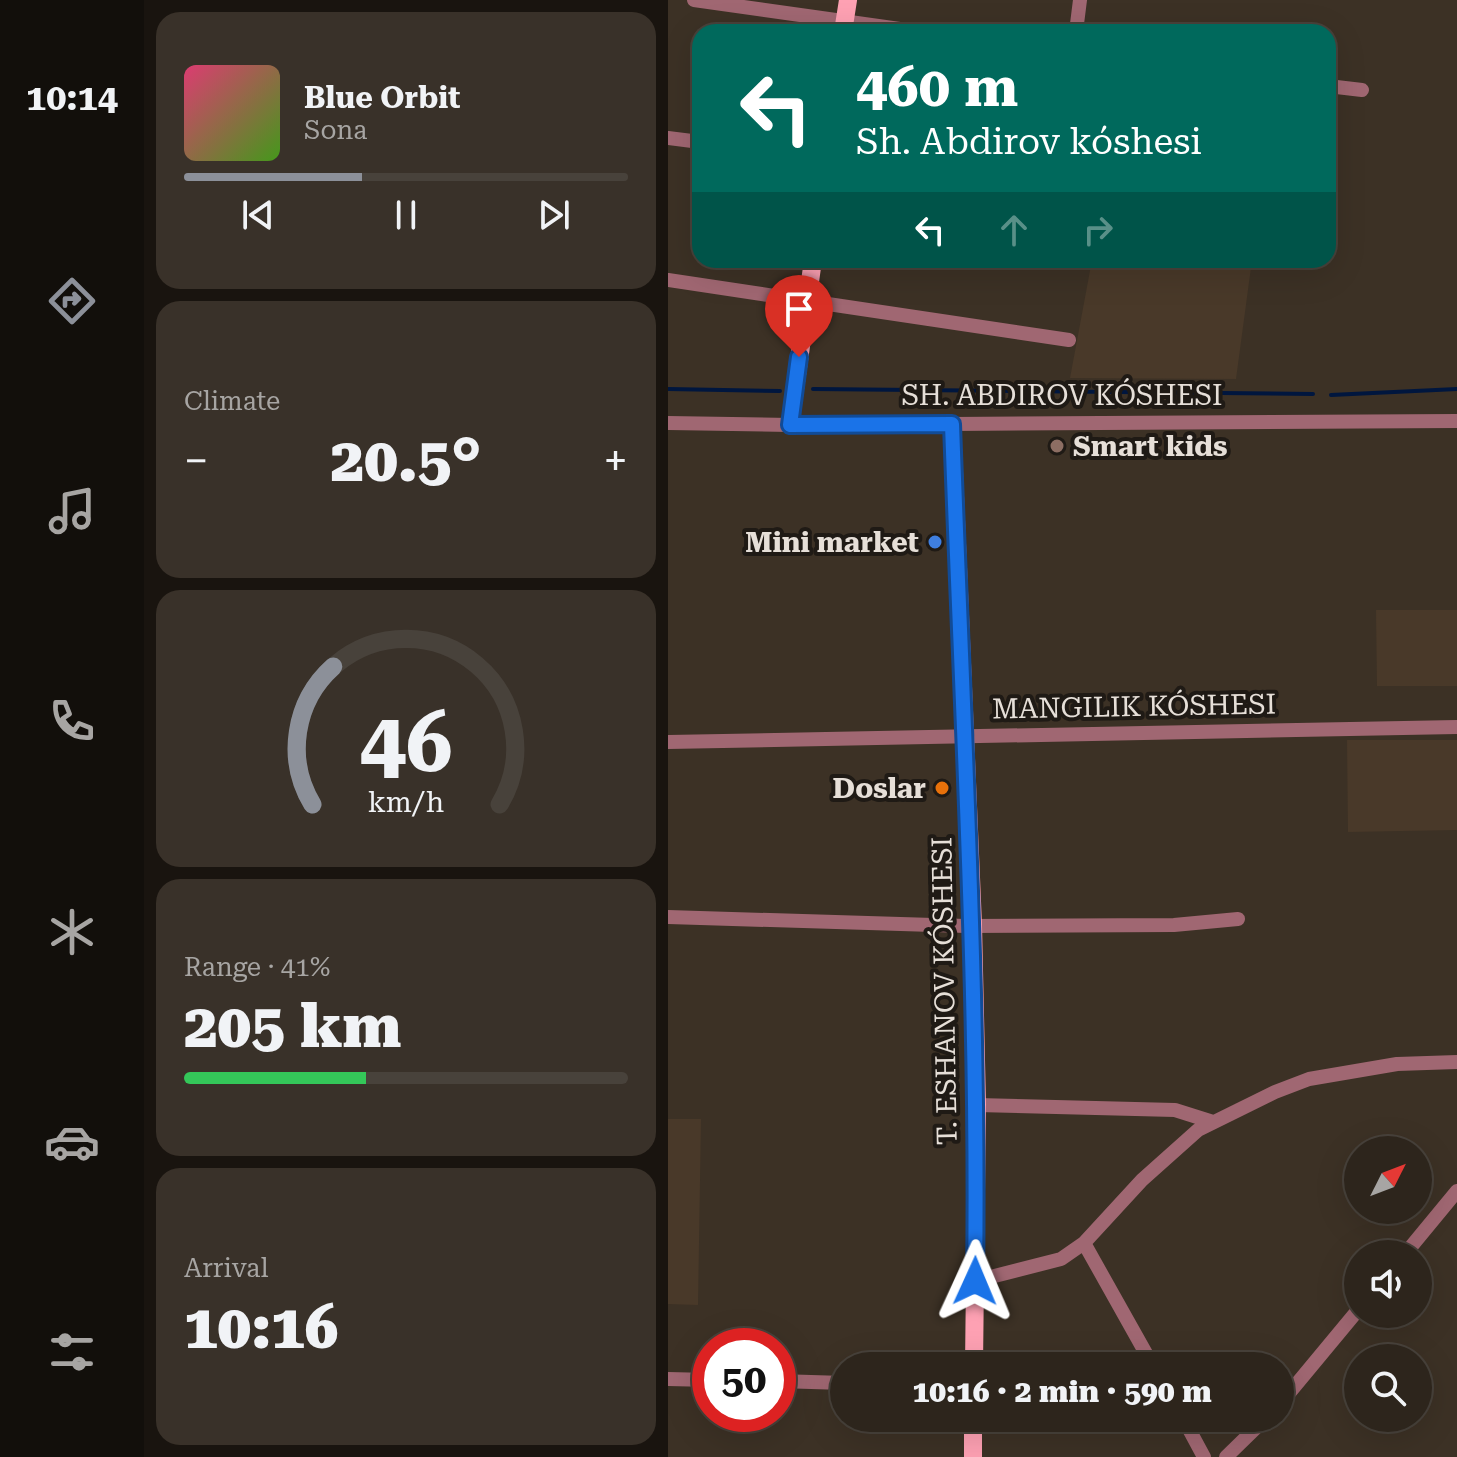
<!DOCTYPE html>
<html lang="en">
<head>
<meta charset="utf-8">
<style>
	:root { --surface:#2d251c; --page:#393129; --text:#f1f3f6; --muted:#a7a5a3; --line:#48423b; --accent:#8c9099 }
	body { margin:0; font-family:"Roboto Serif",serif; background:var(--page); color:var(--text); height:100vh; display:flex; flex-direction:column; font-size:30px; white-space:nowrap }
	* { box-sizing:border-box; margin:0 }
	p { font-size:26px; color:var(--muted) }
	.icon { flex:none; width:44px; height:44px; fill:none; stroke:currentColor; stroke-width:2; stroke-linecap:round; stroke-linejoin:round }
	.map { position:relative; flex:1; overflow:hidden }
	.side { display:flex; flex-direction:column; gap:12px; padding:12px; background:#19140f; width:524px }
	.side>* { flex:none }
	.guide { position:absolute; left:24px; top:24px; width:644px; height:244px; border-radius:24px; box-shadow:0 8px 32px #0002,0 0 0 2px var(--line); background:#00695c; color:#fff; overflow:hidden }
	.needle { width:52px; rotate:48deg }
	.tools { position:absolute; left:676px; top:1136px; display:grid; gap:16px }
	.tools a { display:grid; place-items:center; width:88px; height:88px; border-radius:50%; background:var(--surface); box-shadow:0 8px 32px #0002,0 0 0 2px var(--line); font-size:40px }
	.speed { position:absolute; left:24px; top:1328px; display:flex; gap:16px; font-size:40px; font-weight:700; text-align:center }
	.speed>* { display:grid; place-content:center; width:104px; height:104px; border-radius:50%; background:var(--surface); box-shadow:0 8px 32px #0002,0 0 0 2px var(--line); line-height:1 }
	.speed .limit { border:12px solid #d22; background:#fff; color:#111 }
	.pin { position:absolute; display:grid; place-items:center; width:68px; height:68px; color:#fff; margin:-82px -34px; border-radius:50% 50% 50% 0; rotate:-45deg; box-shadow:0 0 8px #0007 }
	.pin .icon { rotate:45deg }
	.me { position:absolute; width:88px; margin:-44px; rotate:1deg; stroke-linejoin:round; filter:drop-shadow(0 0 6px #0008) }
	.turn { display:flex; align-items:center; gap:28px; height:168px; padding:0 32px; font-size:36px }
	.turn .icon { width:104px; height:104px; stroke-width:2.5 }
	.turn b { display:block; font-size:56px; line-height:68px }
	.lanes { display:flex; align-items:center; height:76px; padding:0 32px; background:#0003; justify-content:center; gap:40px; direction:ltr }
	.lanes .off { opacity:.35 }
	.big { font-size:60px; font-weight:800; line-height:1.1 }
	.side .tile { flex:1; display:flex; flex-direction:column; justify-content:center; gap:12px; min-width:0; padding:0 28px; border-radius:24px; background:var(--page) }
	.side .dial { align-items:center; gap:0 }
	.dial svg { height:208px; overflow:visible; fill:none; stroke:var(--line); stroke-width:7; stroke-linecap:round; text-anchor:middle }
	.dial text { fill:var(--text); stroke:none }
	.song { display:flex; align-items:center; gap:24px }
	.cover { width:96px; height:96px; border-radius:12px; background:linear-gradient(135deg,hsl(340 70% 55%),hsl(100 70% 35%)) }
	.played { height:8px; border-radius:4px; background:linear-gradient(90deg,var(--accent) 40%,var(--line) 40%) }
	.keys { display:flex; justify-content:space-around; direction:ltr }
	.heat { display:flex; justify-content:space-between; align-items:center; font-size:44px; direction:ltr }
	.charge { height:12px; border-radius:6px; background:linear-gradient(90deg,#34c759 41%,var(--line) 0) }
	.trip { position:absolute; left:162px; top:1352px; width:464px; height:80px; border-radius:40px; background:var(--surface); box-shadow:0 8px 32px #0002,0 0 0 2px var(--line); font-weight:800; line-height:80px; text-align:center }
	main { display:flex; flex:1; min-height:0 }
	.menu { display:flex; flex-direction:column; width:144px; justify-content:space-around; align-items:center; background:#120f0b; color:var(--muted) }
	.menu .icon { width:56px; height:56px }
	.menu .selected { color:var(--accent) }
	.menu b { font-size:36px; color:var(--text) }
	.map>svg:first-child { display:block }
</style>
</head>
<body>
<main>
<nav class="menu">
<b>10:14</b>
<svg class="icon selected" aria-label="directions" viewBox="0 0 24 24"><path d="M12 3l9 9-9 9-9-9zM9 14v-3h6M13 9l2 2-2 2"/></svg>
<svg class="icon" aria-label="music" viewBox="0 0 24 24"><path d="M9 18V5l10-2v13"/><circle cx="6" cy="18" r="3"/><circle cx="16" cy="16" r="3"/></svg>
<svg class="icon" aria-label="phone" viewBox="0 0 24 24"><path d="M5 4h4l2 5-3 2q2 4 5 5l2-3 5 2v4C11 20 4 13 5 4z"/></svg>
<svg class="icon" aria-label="climate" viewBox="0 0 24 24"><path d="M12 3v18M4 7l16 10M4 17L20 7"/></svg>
<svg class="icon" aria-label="car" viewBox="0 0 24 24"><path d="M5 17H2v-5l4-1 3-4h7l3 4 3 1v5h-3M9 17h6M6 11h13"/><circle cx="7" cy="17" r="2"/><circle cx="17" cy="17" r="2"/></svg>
<svg class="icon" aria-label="filters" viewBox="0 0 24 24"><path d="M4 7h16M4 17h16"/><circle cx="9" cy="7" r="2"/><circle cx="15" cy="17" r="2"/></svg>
</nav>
<section class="side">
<div class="tile">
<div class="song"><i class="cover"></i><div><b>Blue Orbit</b><p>Sona</p></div></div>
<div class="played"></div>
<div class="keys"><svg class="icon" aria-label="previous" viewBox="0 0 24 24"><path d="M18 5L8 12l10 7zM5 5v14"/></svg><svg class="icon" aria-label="pause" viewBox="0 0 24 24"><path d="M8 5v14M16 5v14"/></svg><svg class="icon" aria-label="next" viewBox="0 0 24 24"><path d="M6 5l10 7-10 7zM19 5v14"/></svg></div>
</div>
<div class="tile"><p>Climate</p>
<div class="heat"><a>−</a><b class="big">20.5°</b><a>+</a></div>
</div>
<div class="tile dial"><svg viewBox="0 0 100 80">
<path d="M14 69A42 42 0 1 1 86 69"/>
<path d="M14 69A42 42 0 0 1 22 16" stroke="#8c9099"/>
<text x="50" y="56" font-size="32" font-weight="700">46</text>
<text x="50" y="72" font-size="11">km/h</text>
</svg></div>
<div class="tile"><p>Range · 41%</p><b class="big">205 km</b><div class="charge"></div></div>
<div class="tile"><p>Arrival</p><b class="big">10:16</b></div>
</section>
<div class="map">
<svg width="789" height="1457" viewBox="0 0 789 1457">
	<rect width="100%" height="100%" fill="#3c3125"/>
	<!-- built -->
	<path fill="#493929" d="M 424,260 L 584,260 L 568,379 L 402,378 Z
		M 708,610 L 789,610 L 789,686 L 709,686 Z
		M 679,740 L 789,740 L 789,830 L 680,832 Z
		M 0,1119 L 33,1119 L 30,1305 L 0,1304 Z"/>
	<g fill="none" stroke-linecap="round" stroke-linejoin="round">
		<!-- stream -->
		<path stroke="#00163e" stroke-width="4" d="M 0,389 L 112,391
			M 145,389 L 645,394
			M 663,395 L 789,389"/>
		<!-- minor -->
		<path stroke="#a06772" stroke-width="14" d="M 26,0 L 253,32
			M 408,32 L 412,0
			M 660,86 L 694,90
			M 0,138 L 32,142
			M 0,280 L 401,340
			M 0,423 L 122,425
			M 284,424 L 789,421
			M 0,742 L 789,727
			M 0,917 L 298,926 L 506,925 L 570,919
			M 309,1105 L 507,1110 L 545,1122
			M 416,1243 L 485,1366
			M 737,1254 L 789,1191
			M 307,1281 L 393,1259 L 416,1243 L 474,1180 L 530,1130 L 607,1092 L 641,1079 L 729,1064 L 789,1062
			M 0,1379 L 42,1380
			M 110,1381 L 176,1383
			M 612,1404 L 690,1310
			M 515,1418 L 536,1457
			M 558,1457 L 598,1418"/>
		<!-- major -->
		<path stroke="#fea1b3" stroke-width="18" d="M 175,32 L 180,0
			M 145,260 L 122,425 L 284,424 L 305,925 L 309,1105 L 306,1366
			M 305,1457 L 305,1418"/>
	</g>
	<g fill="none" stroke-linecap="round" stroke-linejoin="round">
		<!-- route casing -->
		<g stroke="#114b97" stroke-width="20">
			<path id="route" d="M 131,357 L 122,425 L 284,424 C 294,710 311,995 307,1281"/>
		</g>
		<!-- route -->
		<use href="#route" stroke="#1a73e8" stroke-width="14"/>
	</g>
	<!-- markers -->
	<circle fill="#8d6e63" stroke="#1f1a15" stroke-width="3" cx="389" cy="446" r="8"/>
	<circle fill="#3f7fe0" stroke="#1f1a15" stroke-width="3" cx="267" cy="542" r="8"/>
	<circle fill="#e8710a" stroke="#1f1a15" stroke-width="3" cx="274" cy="788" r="8"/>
	<g text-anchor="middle" stroke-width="8" stroke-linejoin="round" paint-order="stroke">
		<!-- street labels -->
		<g font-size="28" fill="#e6dfd8" stroke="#1f1a15">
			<text x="394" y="405">SH. ABDIROV KÓSHESI</text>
			<text transform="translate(466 706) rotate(-1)" y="10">MANGILIK KÓSHESI</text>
			<text transform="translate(276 991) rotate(-91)" y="10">T. ESHANOV KÓSHESI</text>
		</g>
		<!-- poi labels -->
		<g font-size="28" font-weight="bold" fill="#e6dfd8" stroke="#1f1a15" text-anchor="end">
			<text x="405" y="456" text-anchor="start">Smart kids</text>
			<text x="251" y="552">Mini market</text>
			<text x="258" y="798">Doslar</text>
		</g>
	</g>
</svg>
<div class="tools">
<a><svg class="needle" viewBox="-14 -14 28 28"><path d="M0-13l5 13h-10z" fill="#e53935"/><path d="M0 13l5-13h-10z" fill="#a7a5a3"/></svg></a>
<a><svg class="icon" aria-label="sound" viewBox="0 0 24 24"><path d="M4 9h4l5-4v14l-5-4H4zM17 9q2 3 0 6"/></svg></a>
<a><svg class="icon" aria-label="search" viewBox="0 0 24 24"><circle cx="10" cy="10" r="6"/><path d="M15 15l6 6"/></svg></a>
</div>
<div class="speed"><div class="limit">50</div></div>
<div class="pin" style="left:131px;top:357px;background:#d93025"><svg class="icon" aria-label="arrive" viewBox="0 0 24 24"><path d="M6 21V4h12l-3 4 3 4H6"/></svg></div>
<svg class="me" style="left:307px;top:1281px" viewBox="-20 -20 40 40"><path d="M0-17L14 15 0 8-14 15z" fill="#1a73e8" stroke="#fff" stroke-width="4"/></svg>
<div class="trip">10:16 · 2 min · 590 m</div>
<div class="guide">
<div class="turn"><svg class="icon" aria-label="left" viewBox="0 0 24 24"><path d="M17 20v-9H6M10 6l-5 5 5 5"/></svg><div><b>460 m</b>Sh. Abdirov kóshesi</div></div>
<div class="lanes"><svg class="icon" aria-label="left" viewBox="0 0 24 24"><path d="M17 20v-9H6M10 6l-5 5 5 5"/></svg><svg class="icon off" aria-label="ahead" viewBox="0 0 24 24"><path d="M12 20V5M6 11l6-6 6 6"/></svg><svg class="icon off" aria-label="right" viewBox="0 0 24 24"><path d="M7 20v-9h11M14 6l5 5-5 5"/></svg></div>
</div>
</div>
</main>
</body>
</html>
